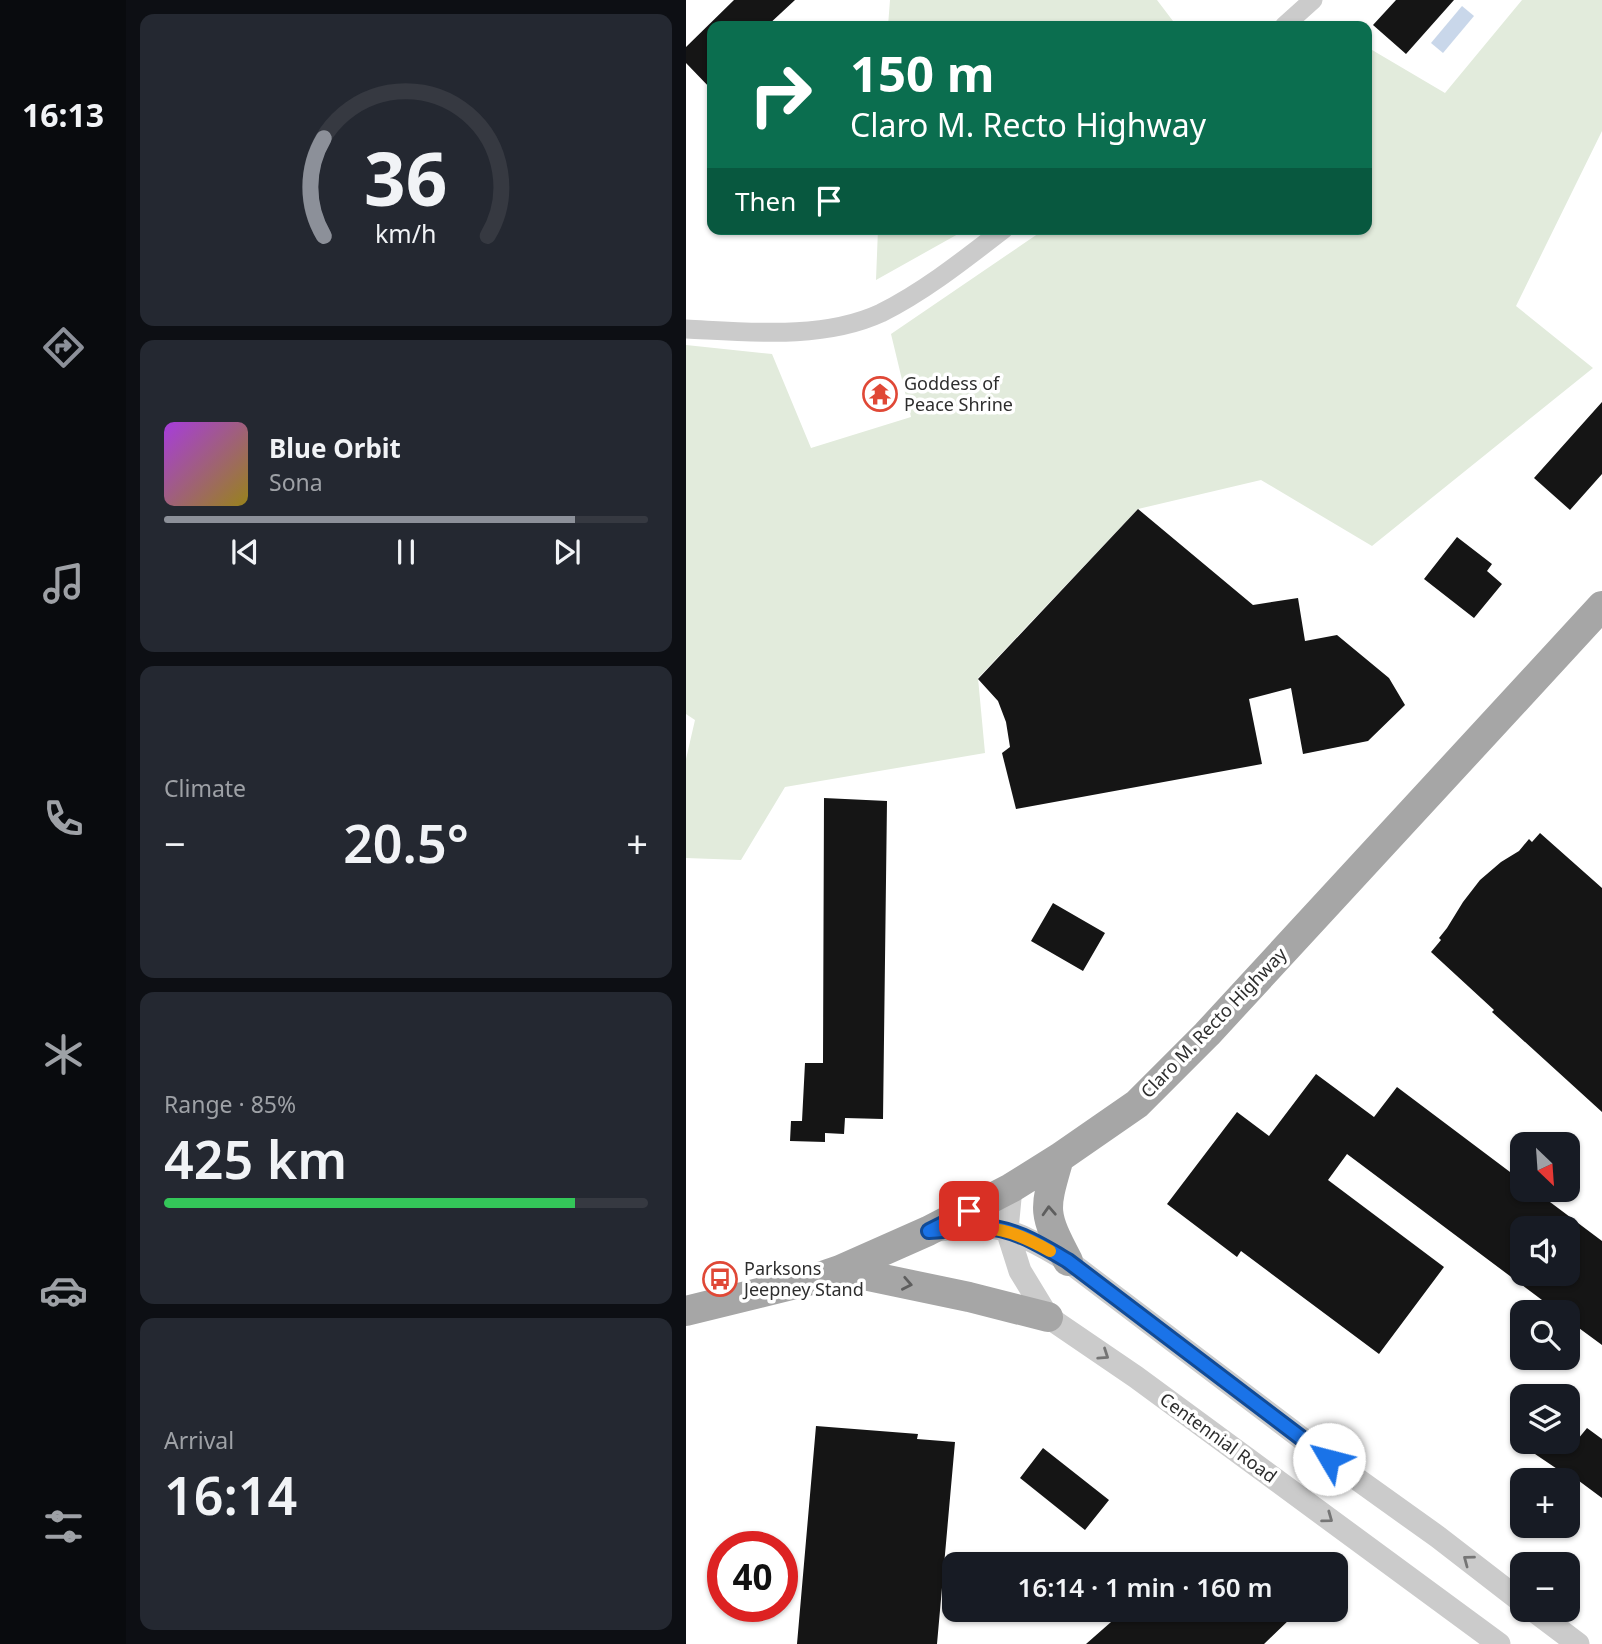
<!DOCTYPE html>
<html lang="en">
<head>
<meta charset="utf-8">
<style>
	:root { --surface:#171b24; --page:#242831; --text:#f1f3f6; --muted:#9ea1a6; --line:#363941; --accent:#8c9099 }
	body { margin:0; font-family:"Noto Sans",sans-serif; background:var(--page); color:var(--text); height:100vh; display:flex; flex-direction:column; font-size:26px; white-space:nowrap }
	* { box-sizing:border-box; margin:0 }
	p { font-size:23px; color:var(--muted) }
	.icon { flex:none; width:38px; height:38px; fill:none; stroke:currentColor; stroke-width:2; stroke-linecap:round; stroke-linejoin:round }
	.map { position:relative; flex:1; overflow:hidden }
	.panel { display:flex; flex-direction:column; gap:14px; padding:14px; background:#0d0f14; width:560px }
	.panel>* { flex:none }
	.guide { position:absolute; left:21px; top:21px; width:665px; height:214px; border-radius:14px; box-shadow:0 2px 5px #0004; background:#0b6e4f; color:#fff; overflow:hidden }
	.needle { width:46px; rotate:155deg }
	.buttons { position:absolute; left:824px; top:1132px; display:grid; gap:14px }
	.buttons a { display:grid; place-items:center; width:70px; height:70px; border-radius:14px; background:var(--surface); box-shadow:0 2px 5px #0004; font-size:35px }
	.speed { position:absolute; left:21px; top:1531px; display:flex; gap:14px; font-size:35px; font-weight:700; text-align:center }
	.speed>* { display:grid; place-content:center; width:91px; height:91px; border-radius:50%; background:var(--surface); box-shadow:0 2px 5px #0004; line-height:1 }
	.speed .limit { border:10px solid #d22; background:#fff; color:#111 }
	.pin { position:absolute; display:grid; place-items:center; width:60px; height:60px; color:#fff; margin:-30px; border-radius:14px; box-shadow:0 4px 10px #0006 }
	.me { position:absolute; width:77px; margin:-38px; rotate:307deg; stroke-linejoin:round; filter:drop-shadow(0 0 5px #0008) }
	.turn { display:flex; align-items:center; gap:24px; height:147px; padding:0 28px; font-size:32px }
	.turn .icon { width:91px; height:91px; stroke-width:2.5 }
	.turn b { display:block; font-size:49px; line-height:60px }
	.then { display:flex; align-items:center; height:66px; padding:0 28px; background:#0003; gap:14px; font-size:26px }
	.big { font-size:52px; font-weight:600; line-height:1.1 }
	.panel .widget { flex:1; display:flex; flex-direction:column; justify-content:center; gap:10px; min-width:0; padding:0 24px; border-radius:14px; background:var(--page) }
	.panel .dial { align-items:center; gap:0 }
	.dial svg { height:182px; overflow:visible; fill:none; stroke:var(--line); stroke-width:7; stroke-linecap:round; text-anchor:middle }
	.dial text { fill:var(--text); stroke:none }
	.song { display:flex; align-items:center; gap:21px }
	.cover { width:84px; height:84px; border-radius:10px; background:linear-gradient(135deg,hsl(280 70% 55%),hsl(50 70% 35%)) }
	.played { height:7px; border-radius:4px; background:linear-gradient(90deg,var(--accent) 85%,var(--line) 85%) }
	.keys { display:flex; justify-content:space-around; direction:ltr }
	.heat { display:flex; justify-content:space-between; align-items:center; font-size:38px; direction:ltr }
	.charge { height:10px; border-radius:5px; background:linear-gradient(90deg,#34c759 85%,var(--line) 0) }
	.trip { position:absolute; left:256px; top:1552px; width:406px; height:70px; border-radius:14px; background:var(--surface); box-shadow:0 2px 5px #0004; font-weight:600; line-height:70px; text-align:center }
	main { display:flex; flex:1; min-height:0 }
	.tabs { display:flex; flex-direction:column; width:126px; justify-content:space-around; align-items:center; background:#090b0e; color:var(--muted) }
	.tabs .icon { width:49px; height:49px }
	.tabs .current { color:var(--accent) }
	.tabs b { font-size:32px; color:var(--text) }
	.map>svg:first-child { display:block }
</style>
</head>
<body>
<main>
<nav class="tabs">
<b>16:13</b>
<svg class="icon current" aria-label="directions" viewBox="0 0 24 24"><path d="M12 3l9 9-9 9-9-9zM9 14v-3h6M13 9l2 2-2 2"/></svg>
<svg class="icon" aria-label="music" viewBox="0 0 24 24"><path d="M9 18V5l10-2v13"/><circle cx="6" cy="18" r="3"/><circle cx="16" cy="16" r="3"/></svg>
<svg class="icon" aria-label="phone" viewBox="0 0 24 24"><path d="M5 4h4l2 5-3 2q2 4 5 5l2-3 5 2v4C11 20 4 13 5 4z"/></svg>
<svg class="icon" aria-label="climate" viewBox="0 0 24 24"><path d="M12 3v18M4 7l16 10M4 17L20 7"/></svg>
<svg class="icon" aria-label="car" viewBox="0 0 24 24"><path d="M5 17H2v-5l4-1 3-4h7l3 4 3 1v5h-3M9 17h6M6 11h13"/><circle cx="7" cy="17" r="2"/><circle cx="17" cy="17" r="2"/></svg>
<svg class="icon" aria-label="filters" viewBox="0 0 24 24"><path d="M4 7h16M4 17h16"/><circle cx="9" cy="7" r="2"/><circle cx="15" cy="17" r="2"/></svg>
</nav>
<section class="panel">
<div class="widget dial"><svg viewBox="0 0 100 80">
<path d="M14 69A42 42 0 1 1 86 69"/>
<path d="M14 69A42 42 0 0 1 14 26" stroke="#8c9099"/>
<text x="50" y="56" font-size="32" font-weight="700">36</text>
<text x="50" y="72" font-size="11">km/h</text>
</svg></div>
<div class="widget">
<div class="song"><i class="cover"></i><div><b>Blue Orbit</b><p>Sona</p></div></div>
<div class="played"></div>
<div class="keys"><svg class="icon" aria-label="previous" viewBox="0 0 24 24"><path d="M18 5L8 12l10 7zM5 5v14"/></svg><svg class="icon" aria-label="pause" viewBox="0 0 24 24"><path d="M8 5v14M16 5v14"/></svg><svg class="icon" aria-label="next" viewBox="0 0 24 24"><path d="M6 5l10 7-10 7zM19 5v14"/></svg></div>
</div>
<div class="widget"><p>Climate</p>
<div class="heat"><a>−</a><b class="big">20.5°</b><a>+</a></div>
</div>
<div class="widget"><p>Range · 85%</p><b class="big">425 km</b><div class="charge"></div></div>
<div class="widget"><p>Arrival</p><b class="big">16:14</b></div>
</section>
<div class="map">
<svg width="916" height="1644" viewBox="0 0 916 1644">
	<rect width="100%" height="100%" fill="#fff"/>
	<!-- green -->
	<path fill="#e2ebdc" d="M 204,0 L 471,0 L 490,25 L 493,26 L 202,26 Z
		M 836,0 L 916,0 L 916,131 L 830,306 L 907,368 L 686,546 L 575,480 L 452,509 L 292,678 L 299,753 L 99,787 L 55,860 L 0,858 L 0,759 L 9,720 L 0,714 L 0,345 L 86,354 L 125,448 L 225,417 L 205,334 L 359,229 L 681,229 L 681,47 L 759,93 Z
		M 192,229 L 281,229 L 190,280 Z"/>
	<!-- water -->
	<path fill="#c9d7ea" d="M 776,6 L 788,16 L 757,53 L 745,43 Z"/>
	<!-- building -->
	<path fill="#151515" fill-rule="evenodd" d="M 48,0 L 109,0 L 81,26 L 26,26 L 26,90 L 0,63 L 0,47 Z
		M 710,0 L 768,0 L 720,54 L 687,25 Z
		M 916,402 L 916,474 L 884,510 L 848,478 Z
		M 452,509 L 567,605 L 612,598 L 619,641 L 651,635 L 703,678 L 719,705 L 682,741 L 617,754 L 605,688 L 563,699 L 576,764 L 330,809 L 316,753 L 324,747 L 320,722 L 312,701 L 292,679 Z
		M 771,537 L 806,564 L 801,571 L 816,584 L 788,618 L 738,579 Z
		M 138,798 L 201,801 L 197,1119 L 159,1118 L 158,1134 L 139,1133 L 139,1142 L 104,1141 L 105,1121 L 116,1121 L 119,1063 L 137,1063 Z
		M 854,833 L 916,888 L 916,1112 L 806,1012 L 808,1010 L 745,952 L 755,940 L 753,938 L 761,928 L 777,902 L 794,880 L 815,862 L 833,851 L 843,839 L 846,842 Z
		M 367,903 L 419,933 L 397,971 L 345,941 Z
		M 630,1074 L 688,1117 L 711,1087 L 836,1181 L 836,1190 L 848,1190 L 916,1241 L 916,1345 L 882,1320 L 882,1312 L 872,1312 L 661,1154 L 642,1180 L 758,1267 L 693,1354 L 555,1251 L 551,1257 L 481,1204 L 551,1112 L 583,1136 ZM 836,1228 L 882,1228 L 882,1274 L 836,1274 Z
		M 130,1426 L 232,1434 L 231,1439 L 269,1442 L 251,1644 L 111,1644 Z
		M 901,1428 L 916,1439 L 916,1498 L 885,1475 L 883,1477 L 849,1454 L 857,1442 L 882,1442 L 882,1432 L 892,1439 Z
		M 357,1448 L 423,1500 L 399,1530 L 334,1478 Z
		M 444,1610 L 526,1610 L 538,1622 L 553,1610 L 595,1610 L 605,1618 L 578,1644 L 400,1644 L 433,1615 Z"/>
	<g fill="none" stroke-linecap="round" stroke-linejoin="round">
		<!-- minor -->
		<path stroke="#cbcbcb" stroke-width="19" d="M 598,26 L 627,0
			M 0,329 C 62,332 137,340 195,313 C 239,291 279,259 318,229"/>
		<!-- tertiary -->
		<path stroke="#cbcbcb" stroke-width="23" d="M 325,1188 L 321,1230 L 334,1271 L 362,1317 L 450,1377 L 813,1644
			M 251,1230 C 265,1229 280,1226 295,1226 C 326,1227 355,1246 382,1261 L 643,1459 L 752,1537 L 836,1602
			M 847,1610 L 892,1644"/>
		<!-- primary -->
		<path stroke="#a6a6a6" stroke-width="30" d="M 373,1158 C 358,1210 356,1212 382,1261
			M 154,1270 L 283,1297 L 362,1317
			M 0,1311 L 122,1281 L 154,1270 L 242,1231 L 325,1188 L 373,1158 L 451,1104 L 521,1034 L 916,606"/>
	</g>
	<!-- one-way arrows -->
	<defs><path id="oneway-chevron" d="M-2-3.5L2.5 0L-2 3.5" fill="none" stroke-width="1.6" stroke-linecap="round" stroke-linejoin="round" transform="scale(1.75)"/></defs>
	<g stroke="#5e5e5e">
		<use href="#oneway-chevron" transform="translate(363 1211) rotate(-93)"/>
		<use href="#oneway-chevron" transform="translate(221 1284) rotate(11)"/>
	</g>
	<g stroke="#757575">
		<use href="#oneway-chevron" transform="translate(418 1355) rotate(34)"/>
		<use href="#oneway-chevron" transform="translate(642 1518) rotate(36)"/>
		<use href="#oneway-chevron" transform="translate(782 1560) rotate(-143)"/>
	</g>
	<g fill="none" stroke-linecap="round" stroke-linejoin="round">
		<!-- route casing -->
		<g stroke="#114b97" stroke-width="18">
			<path id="route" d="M 283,1211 L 243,1231 C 259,1230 276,1227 293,1227 C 325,1226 355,1245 382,1261 L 643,1459"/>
		</g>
		<!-- route -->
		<use href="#route" stroke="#1a73e8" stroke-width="12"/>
		<!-- slow -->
		<path stroke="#f59e0b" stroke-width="12" d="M 265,1229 C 307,1225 327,1230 364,1251"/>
	</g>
	<!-- icons -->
	<defs>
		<g id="temple-ring" transform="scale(1.75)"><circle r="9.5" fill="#fff" stroke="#e04836" stroke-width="1.5"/><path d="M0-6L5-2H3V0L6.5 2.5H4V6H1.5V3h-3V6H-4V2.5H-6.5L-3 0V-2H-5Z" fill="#e04836"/></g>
		<g id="bus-ring" transform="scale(1.75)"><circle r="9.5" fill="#fff" stroke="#e04836" stroke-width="1.5"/><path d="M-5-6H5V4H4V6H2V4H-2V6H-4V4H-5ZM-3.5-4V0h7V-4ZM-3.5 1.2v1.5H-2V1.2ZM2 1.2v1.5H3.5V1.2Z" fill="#e04836"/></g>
	</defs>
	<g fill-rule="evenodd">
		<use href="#temple-ring" x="194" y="394"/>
		<use href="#bus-ring" x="34" y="1279"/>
	</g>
	<g text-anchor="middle" stroke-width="7" stroke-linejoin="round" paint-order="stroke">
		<!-- poi labels -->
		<g font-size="18" fill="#2e2e2e" stroke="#fff" text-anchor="start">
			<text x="218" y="390">Goddess of<tspan x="218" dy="21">Peace Shrine</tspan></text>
			<text x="58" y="1275">Parksons<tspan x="58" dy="21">Jeepney Stand</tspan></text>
		</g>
		<!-- street labels -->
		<g font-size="18" fill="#2e2e2e" stroke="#fff">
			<text transform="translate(528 1023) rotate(-46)" y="6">Claro M. Recto Highway</text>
			<text transform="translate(532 1438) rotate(36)" y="6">Centennial Road</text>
		</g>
	</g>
</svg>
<div class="buttons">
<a><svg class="needle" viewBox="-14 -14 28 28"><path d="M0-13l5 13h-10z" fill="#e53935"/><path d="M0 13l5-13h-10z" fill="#9ea1a6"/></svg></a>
<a><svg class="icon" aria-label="sound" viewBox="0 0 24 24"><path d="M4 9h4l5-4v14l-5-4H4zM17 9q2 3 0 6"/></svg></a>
<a><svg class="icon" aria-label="search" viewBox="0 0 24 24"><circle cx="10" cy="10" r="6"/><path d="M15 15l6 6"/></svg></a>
<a><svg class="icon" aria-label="layers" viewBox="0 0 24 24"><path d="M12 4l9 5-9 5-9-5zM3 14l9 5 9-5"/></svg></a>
<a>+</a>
<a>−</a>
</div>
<div class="speed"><div class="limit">40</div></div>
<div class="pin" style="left:283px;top:1211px;background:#d93025"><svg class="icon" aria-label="arrive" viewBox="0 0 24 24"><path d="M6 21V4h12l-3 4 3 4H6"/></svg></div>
<svg class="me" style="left:643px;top:1459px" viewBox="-20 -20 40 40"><circle r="19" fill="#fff"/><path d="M0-13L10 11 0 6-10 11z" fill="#1a73e8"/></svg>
<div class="trip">16:14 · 1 min · 160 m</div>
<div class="guide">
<div class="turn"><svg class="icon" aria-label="right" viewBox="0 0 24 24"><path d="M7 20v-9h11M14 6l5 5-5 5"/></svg><div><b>150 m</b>Claro M. Recto Highway</div></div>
<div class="then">Then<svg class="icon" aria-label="arrive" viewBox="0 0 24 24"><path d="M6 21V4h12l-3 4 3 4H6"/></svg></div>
</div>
</div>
</main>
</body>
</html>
